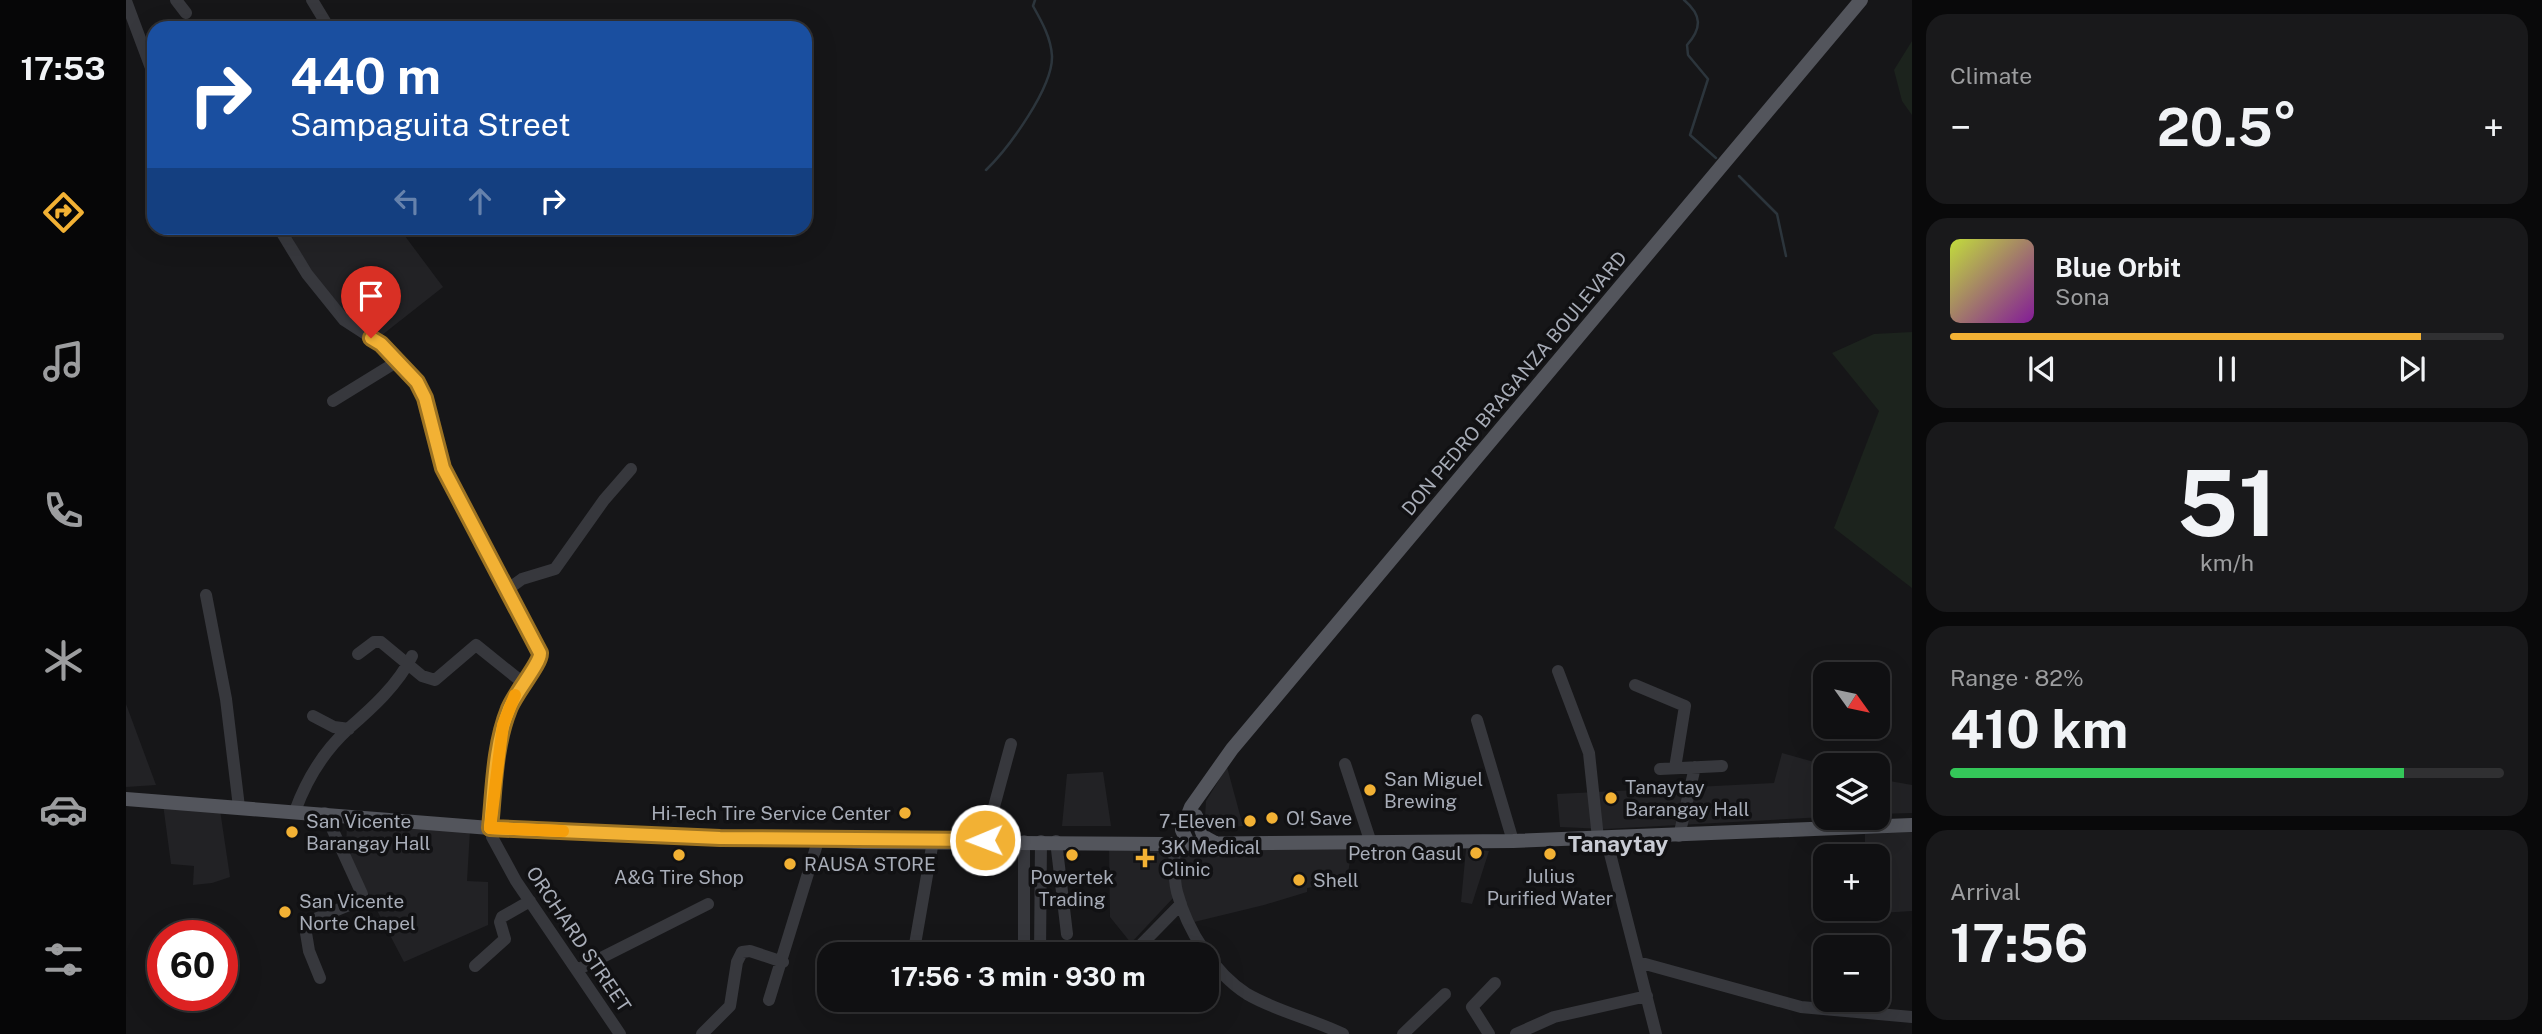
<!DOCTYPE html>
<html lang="en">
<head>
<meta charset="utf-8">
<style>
	:root { --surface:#101012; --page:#19191b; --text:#f1f3f6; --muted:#9c9d9f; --line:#303032; --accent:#f2b134 }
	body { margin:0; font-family:"Public Sans",sans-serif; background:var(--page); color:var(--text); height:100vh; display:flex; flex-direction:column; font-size:26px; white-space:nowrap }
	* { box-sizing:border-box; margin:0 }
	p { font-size:23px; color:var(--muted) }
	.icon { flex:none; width:38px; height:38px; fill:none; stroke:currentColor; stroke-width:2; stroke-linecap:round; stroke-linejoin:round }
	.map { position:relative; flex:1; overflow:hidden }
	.panel { display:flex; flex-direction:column; gap:14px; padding:14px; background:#09090a; width:630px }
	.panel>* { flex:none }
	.guide { position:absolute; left:21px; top:21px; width:665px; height:214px; border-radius:21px; box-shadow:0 7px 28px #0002,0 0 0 2px var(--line); background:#1a4fa0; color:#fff; overflow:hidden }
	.needle { width:46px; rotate:123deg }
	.tools { position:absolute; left:1687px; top:662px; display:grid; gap:14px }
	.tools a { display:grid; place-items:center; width:77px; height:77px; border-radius:14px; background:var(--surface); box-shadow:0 7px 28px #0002,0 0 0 2px var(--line); font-size:35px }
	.speed { position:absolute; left:21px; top:920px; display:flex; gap:14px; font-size:35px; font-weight:700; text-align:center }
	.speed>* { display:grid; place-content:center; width:91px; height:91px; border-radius:50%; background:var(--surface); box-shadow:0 7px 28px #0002,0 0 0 2px var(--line); line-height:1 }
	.speed .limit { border:10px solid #d22; background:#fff; color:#111 }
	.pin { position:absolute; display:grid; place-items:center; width:60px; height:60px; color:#fff; margin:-72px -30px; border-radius:50% 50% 50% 0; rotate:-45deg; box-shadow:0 0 7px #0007 }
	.pin .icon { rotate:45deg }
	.me { position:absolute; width:77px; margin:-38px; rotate:269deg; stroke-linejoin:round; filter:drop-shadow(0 0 5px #0008) }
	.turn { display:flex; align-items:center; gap:24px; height:147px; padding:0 28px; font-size:32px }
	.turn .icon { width:91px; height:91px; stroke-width:2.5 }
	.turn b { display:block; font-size:49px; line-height:60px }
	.lanes { display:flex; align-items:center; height:66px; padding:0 28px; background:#0003; justify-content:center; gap:35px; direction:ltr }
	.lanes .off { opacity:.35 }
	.big { font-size:52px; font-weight:700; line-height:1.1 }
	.panel .card { flex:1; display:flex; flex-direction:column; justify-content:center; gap:10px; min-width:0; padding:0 24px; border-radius:21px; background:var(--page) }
	.panel .dial { align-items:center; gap:0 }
	.dial b { font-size:91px; line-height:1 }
	.song { display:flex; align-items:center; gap:21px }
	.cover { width:84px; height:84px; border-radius:10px; background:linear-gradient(135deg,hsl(70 70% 55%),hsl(290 70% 35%)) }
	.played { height:7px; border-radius:4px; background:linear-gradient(90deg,var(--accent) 85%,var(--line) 85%) }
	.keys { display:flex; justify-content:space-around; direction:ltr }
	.heat { display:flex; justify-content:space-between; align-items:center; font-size:38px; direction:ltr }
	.charge { height:10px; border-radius:5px; background:linear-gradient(90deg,#34c759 82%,var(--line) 0) }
	.trip { position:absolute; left:691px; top:942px; width:402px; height:70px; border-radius:21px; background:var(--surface); box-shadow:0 7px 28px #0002,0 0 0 2px var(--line); font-weight:700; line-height:70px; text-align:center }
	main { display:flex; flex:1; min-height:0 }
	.dock { display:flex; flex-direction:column; width:126px; justify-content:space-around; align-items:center; background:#060607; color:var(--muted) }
	.dock .icon { width:49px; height:49px }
	.dock .on { color:var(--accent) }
	.dock b { font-size:32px; color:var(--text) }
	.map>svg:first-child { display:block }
</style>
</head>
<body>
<main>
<nav class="dock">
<b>17:53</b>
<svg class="icon on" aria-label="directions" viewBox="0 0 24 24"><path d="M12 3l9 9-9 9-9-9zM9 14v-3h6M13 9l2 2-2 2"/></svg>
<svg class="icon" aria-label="music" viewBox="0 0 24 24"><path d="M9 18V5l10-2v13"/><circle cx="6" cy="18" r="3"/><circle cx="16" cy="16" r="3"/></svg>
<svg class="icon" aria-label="phone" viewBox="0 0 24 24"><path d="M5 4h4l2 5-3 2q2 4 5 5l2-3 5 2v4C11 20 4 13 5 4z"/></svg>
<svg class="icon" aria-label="climate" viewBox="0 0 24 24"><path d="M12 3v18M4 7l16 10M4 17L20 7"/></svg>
<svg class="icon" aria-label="car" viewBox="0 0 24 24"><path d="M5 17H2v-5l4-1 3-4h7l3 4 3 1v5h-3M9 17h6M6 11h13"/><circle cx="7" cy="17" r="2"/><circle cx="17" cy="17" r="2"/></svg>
<svg class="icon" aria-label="filters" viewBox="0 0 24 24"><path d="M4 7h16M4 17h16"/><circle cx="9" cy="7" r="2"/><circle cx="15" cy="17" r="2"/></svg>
</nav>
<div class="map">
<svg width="1786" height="1034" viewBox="0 0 1786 1034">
	<rect width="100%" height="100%" fill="#161618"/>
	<!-- built -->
	<path fill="#222225" d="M 170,228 L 273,228 L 317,287 L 251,339 L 218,315 L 187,277 L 163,232 Z
		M 0,704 L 30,785 L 0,787 Z
		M 1656,753 L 1699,765 L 1699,817 L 1479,829 L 1434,827 L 1431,794 L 1648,783 Z
		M 1101,767 L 1117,826 L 1086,829 L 1079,818 L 1080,801 Z
		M 977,772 L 985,826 L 936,826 L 941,774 Z
		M 1752,779 L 1786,785 L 1786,813 L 1752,814 Z
		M 37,804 L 94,810 L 104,877 L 86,883 L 67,885 L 68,866 L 45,864 Z
		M 221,821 L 344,830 L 341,881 L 362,882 L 362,925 L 278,962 L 220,851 Z
		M 1786,832 L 1786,911 L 1739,914 L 1739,908 L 1752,908 L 1752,856 L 1739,856 L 1739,834 Z
		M 983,845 L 1226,846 L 1221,881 L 1181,888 L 1181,892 L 1138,905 L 1068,922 L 1048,897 L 1005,943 L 984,917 Z
		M 1340,849 L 1363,851 L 1346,904 L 1335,902 Z"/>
	<!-- green -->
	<path fill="#1c231d" d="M 1786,41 L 1786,115 L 1776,101 L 1768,70 Z
		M 1786,332 L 1786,588 L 1708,528 L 1753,411 L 1706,353 L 1748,334 Z"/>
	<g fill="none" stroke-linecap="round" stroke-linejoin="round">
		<!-- stream -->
		<path stroke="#2c353c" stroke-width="2.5" d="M 1558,0 C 1576,15 1576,28 1561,45 L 1562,55 L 1582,79 L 1564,135 L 1590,158
			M 860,170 C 883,148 927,87 926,56 C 925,38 916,22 907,6 L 909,0
			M 1613,176 L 1651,214 L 1660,256"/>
		<!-- minor -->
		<path stroke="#37383d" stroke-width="12" d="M 50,0 L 60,13
			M 186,0 L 203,28
			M 0,1 L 28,76
			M 153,228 L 181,274 L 218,320 L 255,344 L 291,382 L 299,398 L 308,440 L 323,481 L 412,647 L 413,663 L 393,685 L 377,725 L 370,767 L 366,837 L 390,881 L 494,1034
			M 207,401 L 272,361
			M 381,590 L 396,579 L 429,569 L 478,500 L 505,469
			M 80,595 L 100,699 L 113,807
			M 232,654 L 248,642 L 255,642 L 296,676 L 309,680 L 350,645 L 396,682
			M 1432,671 L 1463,753 L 1472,838
			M 1509,685 L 1559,706 L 1549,768
			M 187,716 L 208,727 L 223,729
			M 1351,720 L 1387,841
			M 1219,764 L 1245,843
			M 1534,769 L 1596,766
			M 169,811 C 180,781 198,751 222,729 C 245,709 272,685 286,656
			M 1553,836 L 1569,767
			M 1480,838 L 1530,1034
			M 859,840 L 885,744
			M 930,841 L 941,934
			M 1048,844 C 1049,860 1047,877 1051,892 C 1061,930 1088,973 1121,994 C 1150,1011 1186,1019 1217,1034
			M 788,950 L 807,841
			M 898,954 L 898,841
			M 914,954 L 915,841
			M 1006,954 L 1055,904
			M 1512,962 L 1675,1007 L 1786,1017
			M 349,966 L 379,939 L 374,922 L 376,917 L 404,901
			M 451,970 L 582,904
			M 194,978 L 183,951 L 179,927 L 184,921 L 233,901 L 236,894 L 199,813
			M 643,1000 L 692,841
			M 576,1034 L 604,1006 L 611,962 L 616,952 L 624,951 L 657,962
			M 1277,1034 L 1319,994
			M 1363,1034 L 1346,1007 L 1369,983
			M 1390,1034 L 1428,1017 L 1521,996"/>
		<!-- major -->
		<path stroke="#53555c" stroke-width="14" d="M 0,799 L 364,828 L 738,842 L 1039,844 L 1387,841 L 1786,825
			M 1070,816 L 1078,837 L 1089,843
			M 1062,843 L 1056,830 L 1065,807 L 1106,749 L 1735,0"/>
	</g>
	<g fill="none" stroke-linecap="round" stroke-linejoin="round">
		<!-- route casing -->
		<g stroke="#9d7322" stroke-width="18">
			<path id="route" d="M 245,338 L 255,344 L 291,382 L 299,398 L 317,468 L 414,653 C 415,663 389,693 383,709 C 368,746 368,789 364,828 L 594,838 L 859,840"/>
		</g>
		<!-- route -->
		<use href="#route" stroke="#f2b134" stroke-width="12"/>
		<!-- slow -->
		<path stroke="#f59e0b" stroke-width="12" d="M 389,695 L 377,725 L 364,828 L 437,831"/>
	</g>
	<!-- markers -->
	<g fill="#f2b134" stroke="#111113" stroke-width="2.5">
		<circle cx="1244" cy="790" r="7"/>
		<circle cx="1485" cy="798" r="7"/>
		<circle cx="779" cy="813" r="7"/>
		<circle cx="1146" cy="818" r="7"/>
		<circle cx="1124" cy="821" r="7"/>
		<circle cx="166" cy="832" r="7"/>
		<circle cx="1350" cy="853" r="7"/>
		<circle cx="1424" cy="854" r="7"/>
		<circle cx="553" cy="855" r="7"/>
		<circle cx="946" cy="855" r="7"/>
		<path d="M1015.5 847.5h7v7h7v7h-7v7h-7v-7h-7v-7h7z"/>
		<circle cx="664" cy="864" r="7"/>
		<circle cx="1173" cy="880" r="7"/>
		<circle cx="159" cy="912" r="7"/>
	</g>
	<g text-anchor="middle" stroke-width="7" stroke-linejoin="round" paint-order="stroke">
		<!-- street labels -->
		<g font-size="19" fill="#a8adb8" stroke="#111113">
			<text transform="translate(1388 383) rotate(-50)" y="7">DON PEDRO BRAGANZA BOULEVARD</text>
			<text transform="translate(453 939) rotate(56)" y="7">ORCHARD STREET</text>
		</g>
		<!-- poi labels -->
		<g font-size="19" fill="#a8adb8" stroke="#111113" text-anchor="start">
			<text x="1258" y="786">San Miguel<tspan x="1258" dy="22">Brewing</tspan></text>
			<text x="1499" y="794">Tanaytay<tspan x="1499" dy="22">Barangay Hall</tspan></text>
			<text x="765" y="820" text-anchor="end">Hi-Tech Tire Service Center</text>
			<text x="1160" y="825">O! Save</text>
			<text x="180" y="828">San Vicente<tspan x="180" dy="22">Barangay Hall</tspan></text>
			<text x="1110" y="828" text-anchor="end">7-Eleven</text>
			<text x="1035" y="854">3K Medical<tspan x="1035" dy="22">Clinic</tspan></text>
			<text x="1336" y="860" text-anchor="end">Petron Gasul</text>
			<text x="678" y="871">RAUSA STORE</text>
			<text x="1424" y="883" text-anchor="middle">Julius<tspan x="1424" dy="22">Purified Water</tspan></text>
			<text x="553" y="884" text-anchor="middle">A&amp;G Tire Shop</text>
			<text x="946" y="884" text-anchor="middle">Powertek<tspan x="946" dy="22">Trading</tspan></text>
			<text x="1187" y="887">Shell</text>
			<text x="173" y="908">San Vicente<tspan x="173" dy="22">Norte Chapel</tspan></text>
		</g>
		<!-- quarter labels -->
		<g font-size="23" font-weight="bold" fill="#c9ccd4" stroke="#111113">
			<text x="1492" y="852">Tanaytay</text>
		</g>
	</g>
</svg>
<div class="tools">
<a><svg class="needle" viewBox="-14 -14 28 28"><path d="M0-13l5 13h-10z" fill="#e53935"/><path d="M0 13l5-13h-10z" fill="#9c9d9f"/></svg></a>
<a><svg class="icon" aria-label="layers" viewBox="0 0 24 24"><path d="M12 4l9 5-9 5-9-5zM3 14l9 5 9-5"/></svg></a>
<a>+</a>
<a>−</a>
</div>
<div class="speed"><div class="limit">60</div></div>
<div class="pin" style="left:245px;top:338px;background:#d93025"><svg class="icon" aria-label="arrive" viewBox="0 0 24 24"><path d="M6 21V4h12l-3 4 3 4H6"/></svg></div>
<svg class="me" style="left:859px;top:840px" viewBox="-20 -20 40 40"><circle r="17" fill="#f2b134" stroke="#fff" stroke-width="3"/><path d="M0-11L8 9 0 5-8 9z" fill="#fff"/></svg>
<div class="trip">17:56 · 3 min · 930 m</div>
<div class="guide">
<div class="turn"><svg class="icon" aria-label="right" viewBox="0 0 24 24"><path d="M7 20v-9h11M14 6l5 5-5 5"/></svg><div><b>440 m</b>Sampaguita Street</div></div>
<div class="lanes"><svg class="icon off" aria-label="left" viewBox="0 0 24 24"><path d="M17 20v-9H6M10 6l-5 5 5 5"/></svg><svg class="icon off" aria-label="ahead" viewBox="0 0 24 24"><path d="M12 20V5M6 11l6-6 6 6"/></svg><svg class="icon" aria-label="right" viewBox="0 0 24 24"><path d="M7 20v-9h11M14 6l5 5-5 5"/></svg></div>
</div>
</div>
<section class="panel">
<div class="card"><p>Climate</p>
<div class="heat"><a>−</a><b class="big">20.5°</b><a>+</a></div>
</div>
<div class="card">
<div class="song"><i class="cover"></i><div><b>Blue Orbit</b><p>Sona</p></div></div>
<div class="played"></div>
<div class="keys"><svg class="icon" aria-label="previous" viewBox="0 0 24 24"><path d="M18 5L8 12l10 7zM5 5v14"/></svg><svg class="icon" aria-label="pause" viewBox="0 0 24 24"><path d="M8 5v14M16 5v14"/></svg><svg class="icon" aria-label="next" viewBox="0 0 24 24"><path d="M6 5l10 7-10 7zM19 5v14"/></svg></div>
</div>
<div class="card dial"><b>51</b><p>km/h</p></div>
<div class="card"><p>Range · 82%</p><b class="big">410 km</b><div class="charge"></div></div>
<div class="card"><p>Arrival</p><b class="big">17:56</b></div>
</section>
</main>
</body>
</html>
